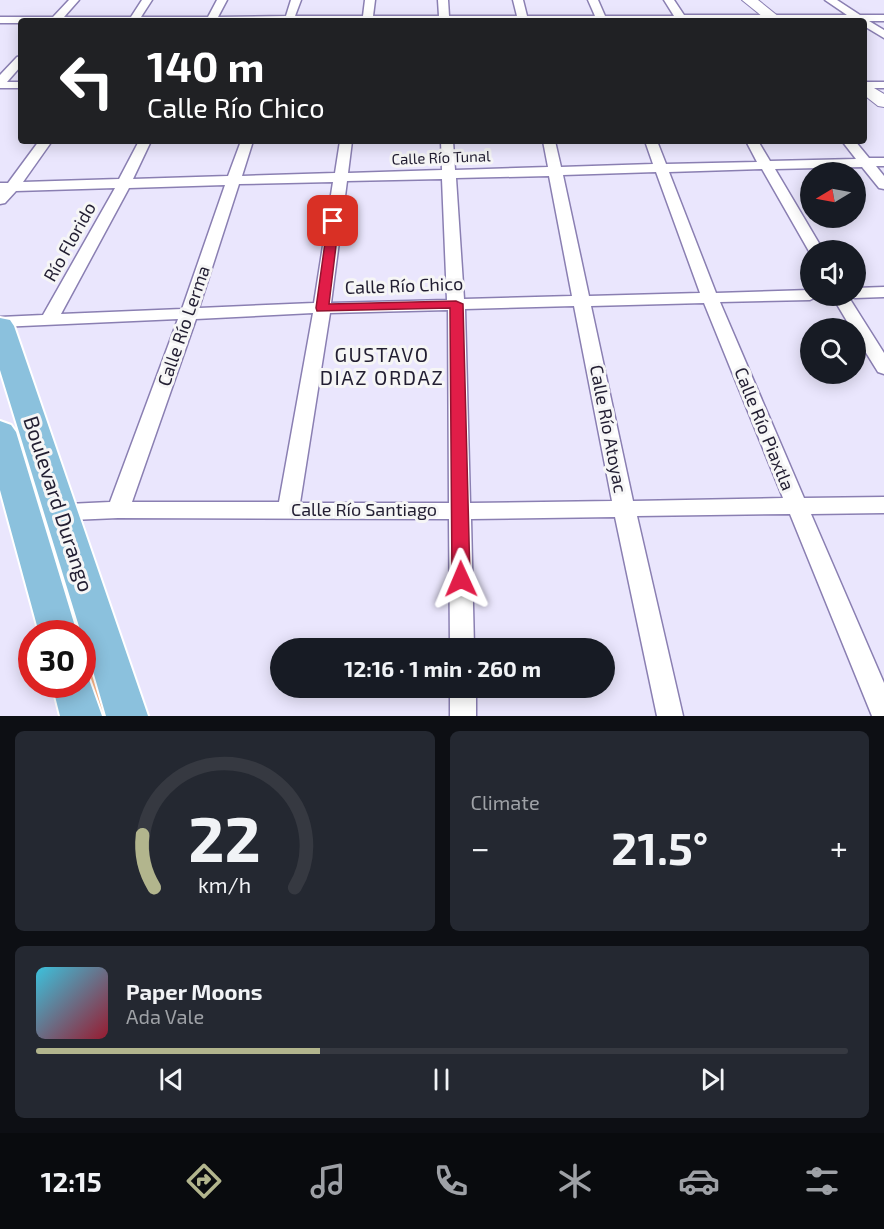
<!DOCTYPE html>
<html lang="en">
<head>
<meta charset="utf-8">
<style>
	:root { --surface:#171b24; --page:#242831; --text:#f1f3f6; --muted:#9ea1a6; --line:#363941; --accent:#b2b58d }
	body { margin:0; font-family:"Exo 2",sans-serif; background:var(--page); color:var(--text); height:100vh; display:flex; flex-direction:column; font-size:22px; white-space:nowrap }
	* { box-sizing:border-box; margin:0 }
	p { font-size:20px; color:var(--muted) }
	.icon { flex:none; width:33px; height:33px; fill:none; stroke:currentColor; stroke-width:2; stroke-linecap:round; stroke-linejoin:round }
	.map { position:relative; height:716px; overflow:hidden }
	.drawer { display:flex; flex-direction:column; gap:15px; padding:15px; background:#0d0f14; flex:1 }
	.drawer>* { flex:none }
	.banner { position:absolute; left:18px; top:18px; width:849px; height:126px; border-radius:6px; box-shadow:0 3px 15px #0003; background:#202124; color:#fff; overflow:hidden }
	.needle { width:39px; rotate:260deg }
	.buttons { position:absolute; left:800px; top:162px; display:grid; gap:12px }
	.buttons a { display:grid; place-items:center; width:66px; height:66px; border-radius:50%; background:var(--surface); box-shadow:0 3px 15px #0003; font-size:30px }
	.speed { position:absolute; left:18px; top:620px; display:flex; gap:12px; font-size:30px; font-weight:700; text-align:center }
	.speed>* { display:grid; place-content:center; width:78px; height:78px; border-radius:50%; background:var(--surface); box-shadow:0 3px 15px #0003; line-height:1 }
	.speed .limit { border:9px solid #d22; background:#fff; color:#111 }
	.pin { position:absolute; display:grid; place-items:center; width:51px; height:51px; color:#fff; margin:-26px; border-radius:12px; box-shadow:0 3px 9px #0006 }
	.me { position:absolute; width:66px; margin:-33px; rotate:359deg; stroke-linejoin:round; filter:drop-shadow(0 0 4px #0008) }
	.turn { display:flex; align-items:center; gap:21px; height:126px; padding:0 30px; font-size:27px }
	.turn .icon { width:78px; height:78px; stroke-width:2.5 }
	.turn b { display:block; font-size:42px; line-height:51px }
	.big { font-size:45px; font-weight:700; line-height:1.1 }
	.drawer .card { flex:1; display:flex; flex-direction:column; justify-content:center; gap:9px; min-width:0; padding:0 21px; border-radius:9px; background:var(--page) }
	.drawer .dial { align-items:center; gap:0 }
	.dial svg { height:156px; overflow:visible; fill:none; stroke:var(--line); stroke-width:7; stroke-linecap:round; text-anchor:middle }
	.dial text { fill:var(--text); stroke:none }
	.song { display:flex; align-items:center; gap:18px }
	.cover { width:72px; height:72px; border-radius:9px; background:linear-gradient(135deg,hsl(190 70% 55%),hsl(350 70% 35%)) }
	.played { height:6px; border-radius:3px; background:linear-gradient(90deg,var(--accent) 35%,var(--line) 35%) }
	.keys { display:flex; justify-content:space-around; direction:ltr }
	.heat { display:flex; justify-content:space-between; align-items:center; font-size:33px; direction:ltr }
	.drawer .tiles { flex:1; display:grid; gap:15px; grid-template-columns:1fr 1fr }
	.card:last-child { grid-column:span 2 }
	.trip { position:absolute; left:270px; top:638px; width:345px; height:60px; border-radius:30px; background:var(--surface); box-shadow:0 3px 15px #0003; font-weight:700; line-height:60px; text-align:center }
	.tabs { display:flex; height:96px; justify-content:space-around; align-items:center; background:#090b0e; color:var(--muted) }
	.tabs .icon { width:42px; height:42px }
	.tabs .active { color:var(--accent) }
	.tabs b { font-size:27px; color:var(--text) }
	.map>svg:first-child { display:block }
</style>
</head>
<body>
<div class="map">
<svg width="884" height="716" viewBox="0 0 884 716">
	<rect width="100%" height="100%" fill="#eae6fd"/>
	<!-- green -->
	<path fill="#f5b083" d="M 51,525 L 115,716 L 100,716 L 83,657 L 82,633 L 76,633 L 45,528 Z"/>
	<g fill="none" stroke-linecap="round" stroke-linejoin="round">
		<!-- street casing -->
		<g stroke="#8a7fb2" stroke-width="3">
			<path id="street" d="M 69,0 L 79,0 L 64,17 L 131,17 L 142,0 L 152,0 L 141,17 L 208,17 L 217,0 L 227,0 L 218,17 L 286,16 L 291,0 L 301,0 L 295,16 L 363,16 L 365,0 L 375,0 L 373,16 L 439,16 L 438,0 L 448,0 L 449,16 L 517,16 L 513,0 L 523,0 L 527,16 L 595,16 L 588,0 L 598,0 L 605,16 L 674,16 L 664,0 L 674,0 L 684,15 L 847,15 L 825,0 L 837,0 L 860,15 L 884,15 L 884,21 L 869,21 L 884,30 L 884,38 L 864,26 L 864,21 L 21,21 L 21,23 L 0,23 L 0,17 L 53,17 Z
				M 21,56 L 21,66 L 7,82 L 21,82 L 21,88 L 0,88 L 0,75 L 17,57 Z
				M 864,82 L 884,82 L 884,88 L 864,88 Z
				M 39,141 L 52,141 L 23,182 L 119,179 L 139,141 L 151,141 L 133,179 L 228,176 L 241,141 L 253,141 L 242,176 L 335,173 L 340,141 L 352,141 L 348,173 L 442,170 L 441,141 L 453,141 L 455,170 L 548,167 L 543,141 L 555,141 L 561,167 L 653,164 L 645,141 L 657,141 L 666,164 L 757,162 L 746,141 L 758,141 L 770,161 L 856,159 L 842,141 L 855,141 L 869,158 L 884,158 L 884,166 L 876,166 L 884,176 L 884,189 L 879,188 L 862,167 L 775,169 L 823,250 L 810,250 L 810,253 L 762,169 L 669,172 L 716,293 L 810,290 L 810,296 L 818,296 L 810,300 L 720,302 L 804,498 L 884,497 L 884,513 L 811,514 L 884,683 L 884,716 L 872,716 L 790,514 L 637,516 L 683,716 L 657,716 L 615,517 L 471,519 L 474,648 L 450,648 L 449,519 L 118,518 L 25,522 L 17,520 L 14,514 L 17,508 L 25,506 L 110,502 L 178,319 L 0,327 L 0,317 L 43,315 L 115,188 L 16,191 L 5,203 L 0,204 L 0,183 L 8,183 ZM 656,172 L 700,293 L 589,296 L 563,175 ZM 549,176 L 572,296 L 464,299 L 456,178 ZM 442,179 L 447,300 L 331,303 L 347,181 ZM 333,182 L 314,303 L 199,308 L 239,184 ZM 225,185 L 182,309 L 61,314 L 129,188 ZM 704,303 L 783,498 L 633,501 L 591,306 ZM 574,306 L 612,501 L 470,503 L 465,309 ZM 448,310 L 449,503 L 300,503 L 330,313 ZM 313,313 L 279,502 L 132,502 L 196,319 Z
				M 884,287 L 884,297 L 855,298 L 849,296 L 855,296 L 855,288 Z
				M 832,296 L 848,296 L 884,353 L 884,374 L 878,372 L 855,335 L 855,328 L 851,328 Z
				M 450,687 L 476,687 L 476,716 L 450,716 Z"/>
		</g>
		<!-- secondary casing -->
		<g stroke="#8a7fb2" stroke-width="2">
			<path id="secondary" d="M 742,0 L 758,0 L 784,21 L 768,21 Z
				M 864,82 L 884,94 L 884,107 L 878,106 L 864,95 Z"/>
		</g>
		<!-- primary casing -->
		<g stroke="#fff" stroke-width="4">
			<path id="primary" d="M 0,318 L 10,320 L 14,326 L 148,716 L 106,716 L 82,633 L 81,633 L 0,370 Z
				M 0,421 L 11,425 L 16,432 L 77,633 L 39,633 L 0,490 Z
				M 82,670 L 86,671 L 102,716 L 60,716 L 52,684 L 82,684 Z"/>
		</g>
		<!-- street -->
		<use href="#street" fill="#fff" fill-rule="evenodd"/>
		<!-- secondary -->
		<use href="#secondary" fill="#fff" fill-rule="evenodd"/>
		<!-- primary -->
		<use href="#primary" fill="#8bc1dd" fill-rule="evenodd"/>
	</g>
	<!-- route -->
	<path fill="#e11d48" stroke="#92132f" stroke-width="1.5" d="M 333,218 L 339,221 L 329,304 L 456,301 L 463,304 L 470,579 L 467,584 L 461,586 L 455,584 L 452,579 L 450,308 L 317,311 L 316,308 L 328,221 Z"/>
	<g text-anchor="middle" stroke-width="6" stroke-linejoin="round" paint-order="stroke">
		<!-- far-street labels -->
		<g font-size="15" fill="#221e32" stroke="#f6f6f6">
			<text transform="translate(441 158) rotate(-2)" y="5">Calle Río Tunal</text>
		</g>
		<!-- street labels -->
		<g font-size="18" fill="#221e32" stroke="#f6f6f6">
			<text transform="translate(70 242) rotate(-61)" y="6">Río Florido</text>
			<text transform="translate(404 286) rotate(-2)" y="6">Calle Río Chico</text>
			<text transform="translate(184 326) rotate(-71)" y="6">Calle Río Lerma</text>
			<text transform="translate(608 429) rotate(79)" y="6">Calle Río Atoyac</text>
			<text transform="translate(764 429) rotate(68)" y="6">Calle Río Piaxtla</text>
			<text x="364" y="516">Calle Río Santiago</text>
		</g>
		<!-- neighbourhood labels -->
		<g font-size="20" letter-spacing="1.5" fill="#221e32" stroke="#f6f6f6">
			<text x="382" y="362">GUSTAVO<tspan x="382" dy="23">DIAZ ORDAZ</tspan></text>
		</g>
		<!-- near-street labels -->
		<g font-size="21" fill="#221e32" stroke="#f6f6f6">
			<text transform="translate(58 504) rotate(72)" y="7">Boulevard Durango</text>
		</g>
	</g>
</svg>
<div class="buttons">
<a><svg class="needle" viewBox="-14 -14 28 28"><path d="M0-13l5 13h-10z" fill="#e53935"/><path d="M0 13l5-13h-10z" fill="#9ea1a6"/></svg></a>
<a><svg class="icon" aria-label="sound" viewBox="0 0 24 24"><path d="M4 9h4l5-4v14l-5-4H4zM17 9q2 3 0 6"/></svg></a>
<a><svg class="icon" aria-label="search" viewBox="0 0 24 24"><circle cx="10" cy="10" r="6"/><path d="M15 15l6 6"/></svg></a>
</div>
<div class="speed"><div class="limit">30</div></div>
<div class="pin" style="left:333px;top:221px;background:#d93025"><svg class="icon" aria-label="arrive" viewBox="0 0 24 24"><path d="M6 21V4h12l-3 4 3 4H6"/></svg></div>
<svg class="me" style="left:461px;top:579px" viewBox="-20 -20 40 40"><path d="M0-17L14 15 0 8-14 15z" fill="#e11d48" stroke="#fff" stroke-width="4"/></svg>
<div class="trip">12:16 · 1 min · 260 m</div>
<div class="banner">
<div class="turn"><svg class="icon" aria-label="left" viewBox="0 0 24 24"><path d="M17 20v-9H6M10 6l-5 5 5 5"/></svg><div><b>140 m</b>Calle Río Chico</div></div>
</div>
</div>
<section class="drawer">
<div class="tiles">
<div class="card dial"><svg viewBox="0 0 100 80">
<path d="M14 69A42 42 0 1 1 86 69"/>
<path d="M14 69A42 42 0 0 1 8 42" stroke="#b2b58d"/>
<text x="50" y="56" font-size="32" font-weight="700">22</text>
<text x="50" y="72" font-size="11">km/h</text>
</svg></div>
<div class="card"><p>Climate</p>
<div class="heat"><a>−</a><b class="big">21.5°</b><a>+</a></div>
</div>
<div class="card">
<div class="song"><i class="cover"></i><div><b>Paper Moons</b><p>Ada Vale</p></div></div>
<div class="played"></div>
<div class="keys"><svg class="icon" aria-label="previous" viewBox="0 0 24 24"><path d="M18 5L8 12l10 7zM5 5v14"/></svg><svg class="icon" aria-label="pause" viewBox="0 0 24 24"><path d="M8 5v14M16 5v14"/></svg><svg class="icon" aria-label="next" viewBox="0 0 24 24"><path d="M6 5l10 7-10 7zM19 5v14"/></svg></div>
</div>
</div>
</section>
<nav class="tabs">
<b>12:15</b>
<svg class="icon active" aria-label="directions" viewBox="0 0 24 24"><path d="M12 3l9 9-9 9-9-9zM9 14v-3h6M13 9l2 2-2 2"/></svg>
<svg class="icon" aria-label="music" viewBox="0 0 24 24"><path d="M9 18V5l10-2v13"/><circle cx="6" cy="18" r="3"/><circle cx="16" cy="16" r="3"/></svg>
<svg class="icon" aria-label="phone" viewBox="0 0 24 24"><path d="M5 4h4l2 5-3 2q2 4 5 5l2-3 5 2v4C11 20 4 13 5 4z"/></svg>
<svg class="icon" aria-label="climate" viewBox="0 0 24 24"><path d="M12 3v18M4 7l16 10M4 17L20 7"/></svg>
<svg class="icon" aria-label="car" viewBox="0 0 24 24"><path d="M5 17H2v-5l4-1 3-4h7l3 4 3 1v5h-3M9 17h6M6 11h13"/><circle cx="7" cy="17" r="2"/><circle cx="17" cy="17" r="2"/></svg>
<svg class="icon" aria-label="filters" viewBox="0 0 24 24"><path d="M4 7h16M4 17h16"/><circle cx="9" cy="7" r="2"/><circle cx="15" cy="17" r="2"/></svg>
</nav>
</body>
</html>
